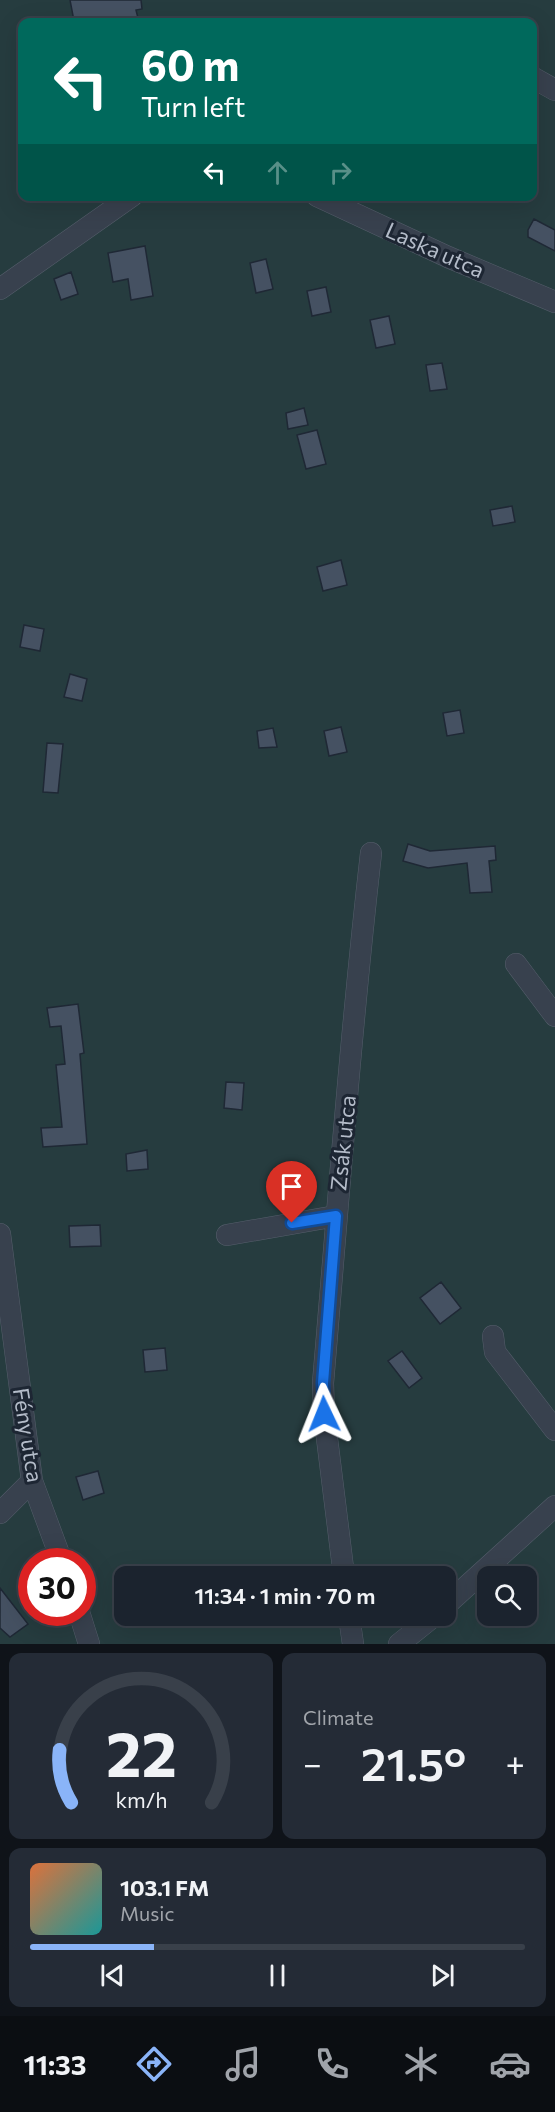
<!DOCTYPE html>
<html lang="en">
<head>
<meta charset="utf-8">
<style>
	:root { --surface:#1b232e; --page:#242b36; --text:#f1f3f6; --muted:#a0a4aa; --line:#39404a; --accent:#8ab4f8 }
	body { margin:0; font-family:Commissioner,sans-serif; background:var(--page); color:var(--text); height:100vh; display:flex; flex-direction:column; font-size:22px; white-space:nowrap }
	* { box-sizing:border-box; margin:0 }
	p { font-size:20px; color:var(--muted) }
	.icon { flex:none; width:33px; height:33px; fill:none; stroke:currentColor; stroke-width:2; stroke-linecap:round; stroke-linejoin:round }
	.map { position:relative; height:1644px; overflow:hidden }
	.panel { display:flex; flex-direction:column; gap:9px; padding:9px; background:#0f1319; flex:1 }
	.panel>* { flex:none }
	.banner { position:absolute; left:18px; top:18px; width:519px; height:183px; border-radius:12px; box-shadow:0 6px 24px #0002,0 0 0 2px var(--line); background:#00695c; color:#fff; overflow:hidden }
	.buttons { position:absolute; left:477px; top:1566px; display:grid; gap:12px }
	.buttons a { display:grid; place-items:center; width:60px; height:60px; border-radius:12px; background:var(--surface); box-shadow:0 6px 24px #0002,0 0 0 2px var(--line); font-size:30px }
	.speed { position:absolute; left:18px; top:1548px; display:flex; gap:12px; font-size:30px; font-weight:700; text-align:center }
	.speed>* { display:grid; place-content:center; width:78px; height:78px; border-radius:50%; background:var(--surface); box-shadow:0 6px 24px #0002,0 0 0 2px var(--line); line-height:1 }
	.speed .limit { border:9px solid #d22; background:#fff; color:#111 }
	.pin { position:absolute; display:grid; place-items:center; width:51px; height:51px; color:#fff; margin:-62px -26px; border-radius:50% 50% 50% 0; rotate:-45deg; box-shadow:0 0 6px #0007 }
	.pin .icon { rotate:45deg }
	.me { position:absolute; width:66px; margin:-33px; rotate:358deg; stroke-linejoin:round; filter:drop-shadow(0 0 4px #0008) }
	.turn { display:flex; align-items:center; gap:21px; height:126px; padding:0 24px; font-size:27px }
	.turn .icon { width:78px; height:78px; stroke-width:2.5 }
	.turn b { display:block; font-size:42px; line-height:51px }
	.lanes { display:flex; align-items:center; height:57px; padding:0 24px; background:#0003; justify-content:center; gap:30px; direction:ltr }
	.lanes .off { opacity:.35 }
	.big { font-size:45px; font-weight:600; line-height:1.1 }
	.panel .tile { flex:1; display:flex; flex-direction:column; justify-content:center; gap:9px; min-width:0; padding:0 21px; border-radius:12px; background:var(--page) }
	.panel .dial { align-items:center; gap:0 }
	.dial svg { height:156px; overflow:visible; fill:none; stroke:var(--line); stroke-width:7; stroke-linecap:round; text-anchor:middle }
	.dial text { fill:var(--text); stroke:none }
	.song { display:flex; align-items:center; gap:18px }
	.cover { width:72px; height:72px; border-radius:9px; background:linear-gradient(135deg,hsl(20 70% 55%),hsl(180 70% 35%)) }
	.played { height:6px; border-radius:3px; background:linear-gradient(90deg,var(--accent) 25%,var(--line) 25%) }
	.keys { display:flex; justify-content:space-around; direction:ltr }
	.heat { display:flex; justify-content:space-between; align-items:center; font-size:33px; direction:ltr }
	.panel .tiles { flex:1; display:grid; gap:9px; grid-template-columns:1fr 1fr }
	.tile:last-child { grid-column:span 2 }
	.trip { position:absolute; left:114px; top:1566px; width:342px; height:60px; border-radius:12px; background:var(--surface); box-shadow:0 6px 24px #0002,0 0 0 2px var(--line); font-weight:600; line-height:60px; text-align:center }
	.dock { display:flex; height:96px; justify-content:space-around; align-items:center; background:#0b0e12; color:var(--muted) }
	.dock .icon { width:42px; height:42px }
	.dock .selected { color:var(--accent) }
	.dock b { font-size:27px; color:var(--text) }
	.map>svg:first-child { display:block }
</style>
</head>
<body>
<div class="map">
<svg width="555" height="1644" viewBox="0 0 555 1644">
	<rect width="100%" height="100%" fill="#242f3e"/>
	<!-- green -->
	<path fill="#263c3f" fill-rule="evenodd" d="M 0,0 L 555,0 L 555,1644 L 0,1644 ZM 22,22 L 532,22 L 532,196 L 22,196 ZM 32,1562 L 82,1562 L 82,1612 L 32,1612 ZM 124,1576 L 446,1576 L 446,1616 L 124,1616 ZM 488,1576 L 526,1576 L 526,1616 L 488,1616 Z"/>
	<!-- building -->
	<path fill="#455162" stroke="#1f2835" stroke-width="1.5" d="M 70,0 L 141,0 L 142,9 L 136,10 L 139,22 L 98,22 L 98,17 L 74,21 Z
		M 534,219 L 555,230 L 555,251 L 528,237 L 528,230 Z
		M 145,246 L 153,296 L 131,300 L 128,279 L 113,282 L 108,253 Z
		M 266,259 L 273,289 L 256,293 L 250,263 Z
		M 71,272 L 78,294 L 61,300 L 54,279 Z
		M 326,287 L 331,312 L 312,316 L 307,291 Z
		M 389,316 L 395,344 L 376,348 L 370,320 Z
		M 442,363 L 447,389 L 430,391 L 426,365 Z
		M 304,408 L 308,425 L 288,429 L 286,413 Z
		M 317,430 L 326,464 L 306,469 L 297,435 Z
		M 512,506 L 515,522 L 493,526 L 490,510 Z
		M 341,560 L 347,585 L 323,591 L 317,567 Z
		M 24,625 L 44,629 L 40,651 L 20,647 Z
		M 70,674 L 87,679 L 82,701 L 64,697 Z
		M 460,710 L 464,733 L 447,736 L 443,713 Z
		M 341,727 L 347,752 L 329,756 L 324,731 Z
		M 273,728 L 277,747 L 259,748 L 257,731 Z
		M 47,743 L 63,744 L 58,793 L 43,792 Z
		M 408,844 L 430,851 L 495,846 L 496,860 L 489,861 L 492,892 L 470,893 L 467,863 L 428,868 L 403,861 Z
		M 78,1004 L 84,1053 L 80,1054 L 87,1144 L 43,1147 L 41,1128 L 62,1127 L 56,1065 L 65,1064 L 61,1026 L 50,1027 L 47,1008 Z
		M 226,1082 L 244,1083 L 242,1110 L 224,1108 Z
		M 147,1150 L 148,1169 L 127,1171 L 126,1154 Z
		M 100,1225 L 101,1246 L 70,1247 L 69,1226 Z
		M 441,1282 L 461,1308 L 440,1324 L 420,1298 Z
		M 165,1348 L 167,1370 L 145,1372 L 143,1350 Z
		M 402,1351 L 422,1378 L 409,1388 L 388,1361 Z
		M 98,1471 L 104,1493 L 83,1500 L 76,1477 Z
		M 0,1588 L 28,1624 L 10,1637 L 0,1628 Z"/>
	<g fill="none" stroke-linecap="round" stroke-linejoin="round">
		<!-- minor casing -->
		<g stroke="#565f6c" stroke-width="22">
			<path id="minor" d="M 532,77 L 555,90
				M 317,196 L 448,257 L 555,302
				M 0,289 L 132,196
				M 516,964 L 555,1016
				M 0,1234 L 32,1481 L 62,1562
				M 227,1235 L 336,1216
				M 493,1336 L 495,1352 L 555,1430
				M 0,1513 L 32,1481
				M 344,1576 L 324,1414 L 323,1383 C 338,1206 351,1029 371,853
				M 446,1605 L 555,1506
				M 79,1612 L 89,1644
				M 349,1616 L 353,1644
				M 399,1644 L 434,1616"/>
		</g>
		<!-- minor -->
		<use href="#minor" stroke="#38414e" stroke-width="21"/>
	</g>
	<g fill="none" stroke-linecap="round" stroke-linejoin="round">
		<!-- route casing -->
		<g stroke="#114b97" stroke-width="15">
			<path id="route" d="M 292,1223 L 336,1216 L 323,1383 L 324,1414"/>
		</g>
		<!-- route -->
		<use href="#route" stroke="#1a73e8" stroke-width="10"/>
	</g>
	<g text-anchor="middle" stroke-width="6" stroke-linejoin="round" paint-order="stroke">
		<!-- street labels -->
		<g font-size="22" fill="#b4bcc9" stroke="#1d2633">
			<text transform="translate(435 250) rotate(24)" y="8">Laska utca</text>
			<text transform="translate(343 1143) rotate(-84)" y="8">Zsák utca</text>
			<text transform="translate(28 1435) rotate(81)" y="8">Fény utca</text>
		</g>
	</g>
</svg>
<div class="buttons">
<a><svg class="icon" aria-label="search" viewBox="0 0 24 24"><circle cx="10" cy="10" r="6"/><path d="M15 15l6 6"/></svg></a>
</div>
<div class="speed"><div class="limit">30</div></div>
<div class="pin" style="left:292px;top:1223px;background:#d93025"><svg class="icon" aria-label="arrive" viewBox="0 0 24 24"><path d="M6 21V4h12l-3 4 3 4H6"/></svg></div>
<svg class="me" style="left:324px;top:1414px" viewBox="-20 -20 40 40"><path d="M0-17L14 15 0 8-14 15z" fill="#1a73e8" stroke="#fff" stroke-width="4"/></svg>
<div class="trip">11:34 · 1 min · 70 m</div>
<div class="banner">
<div class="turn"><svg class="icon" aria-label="left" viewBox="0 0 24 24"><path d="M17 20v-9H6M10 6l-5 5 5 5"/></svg><div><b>60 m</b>Turn left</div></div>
<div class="lanes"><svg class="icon" aria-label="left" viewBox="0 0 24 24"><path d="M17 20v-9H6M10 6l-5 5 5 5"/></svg><svg class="icon off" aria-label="ahead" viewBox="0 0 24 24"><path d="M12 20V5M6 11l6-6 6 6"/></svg><svg class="icon off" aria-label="right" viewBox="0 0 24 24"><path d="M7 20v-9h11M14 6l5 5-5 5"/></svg></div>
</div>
</div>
<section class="panel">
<div class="tiles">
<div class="tile dial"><svg viewBox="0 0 100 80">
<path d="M14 69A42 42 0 1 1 86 69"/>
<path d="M14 69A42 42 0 0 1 8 42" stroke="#8ab4f8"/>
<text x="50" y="56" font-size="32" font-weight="700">22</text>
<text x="50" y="72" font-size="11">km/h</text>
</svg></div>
<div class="tile"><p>Climate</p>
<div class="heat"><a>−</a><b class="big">21.5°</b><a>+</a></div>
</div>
<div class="tile">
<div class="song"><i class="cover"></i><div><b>103.1 FM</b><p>Music</p></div></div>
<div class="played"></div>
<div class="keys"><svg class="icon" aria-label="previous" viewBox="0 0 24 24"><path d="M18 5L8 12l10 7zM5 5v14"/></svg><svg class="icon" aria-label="pause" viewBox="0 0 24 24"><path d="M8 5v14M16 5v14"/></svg><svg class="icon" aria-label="next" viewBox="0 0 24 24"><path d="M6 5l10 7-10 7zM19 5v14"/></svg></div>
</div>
</div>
</section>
<nav class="dock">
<b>11:33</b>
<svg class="icon selected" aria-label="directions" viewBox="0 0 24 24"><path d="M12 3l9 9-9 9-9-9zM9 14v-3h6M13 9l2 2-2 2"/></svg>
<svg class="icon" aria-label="music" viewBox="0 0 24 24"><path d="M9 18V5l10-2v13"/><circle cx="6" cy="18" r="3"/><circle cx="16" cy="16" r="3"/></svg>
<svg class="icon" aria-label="phone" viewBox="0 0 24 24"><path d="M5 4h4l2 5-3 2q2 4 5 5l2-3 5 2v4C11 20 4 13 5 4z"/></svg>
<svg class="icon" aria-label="climate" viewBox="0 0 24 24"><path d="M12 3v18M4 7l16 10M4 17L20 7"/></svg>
<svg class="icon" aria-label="car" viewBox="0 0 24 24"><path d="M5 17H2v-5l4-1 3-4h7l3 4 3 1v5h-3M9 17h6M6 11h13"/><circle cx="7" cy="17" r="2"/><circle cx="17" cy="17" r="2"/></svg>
</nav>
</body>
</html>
